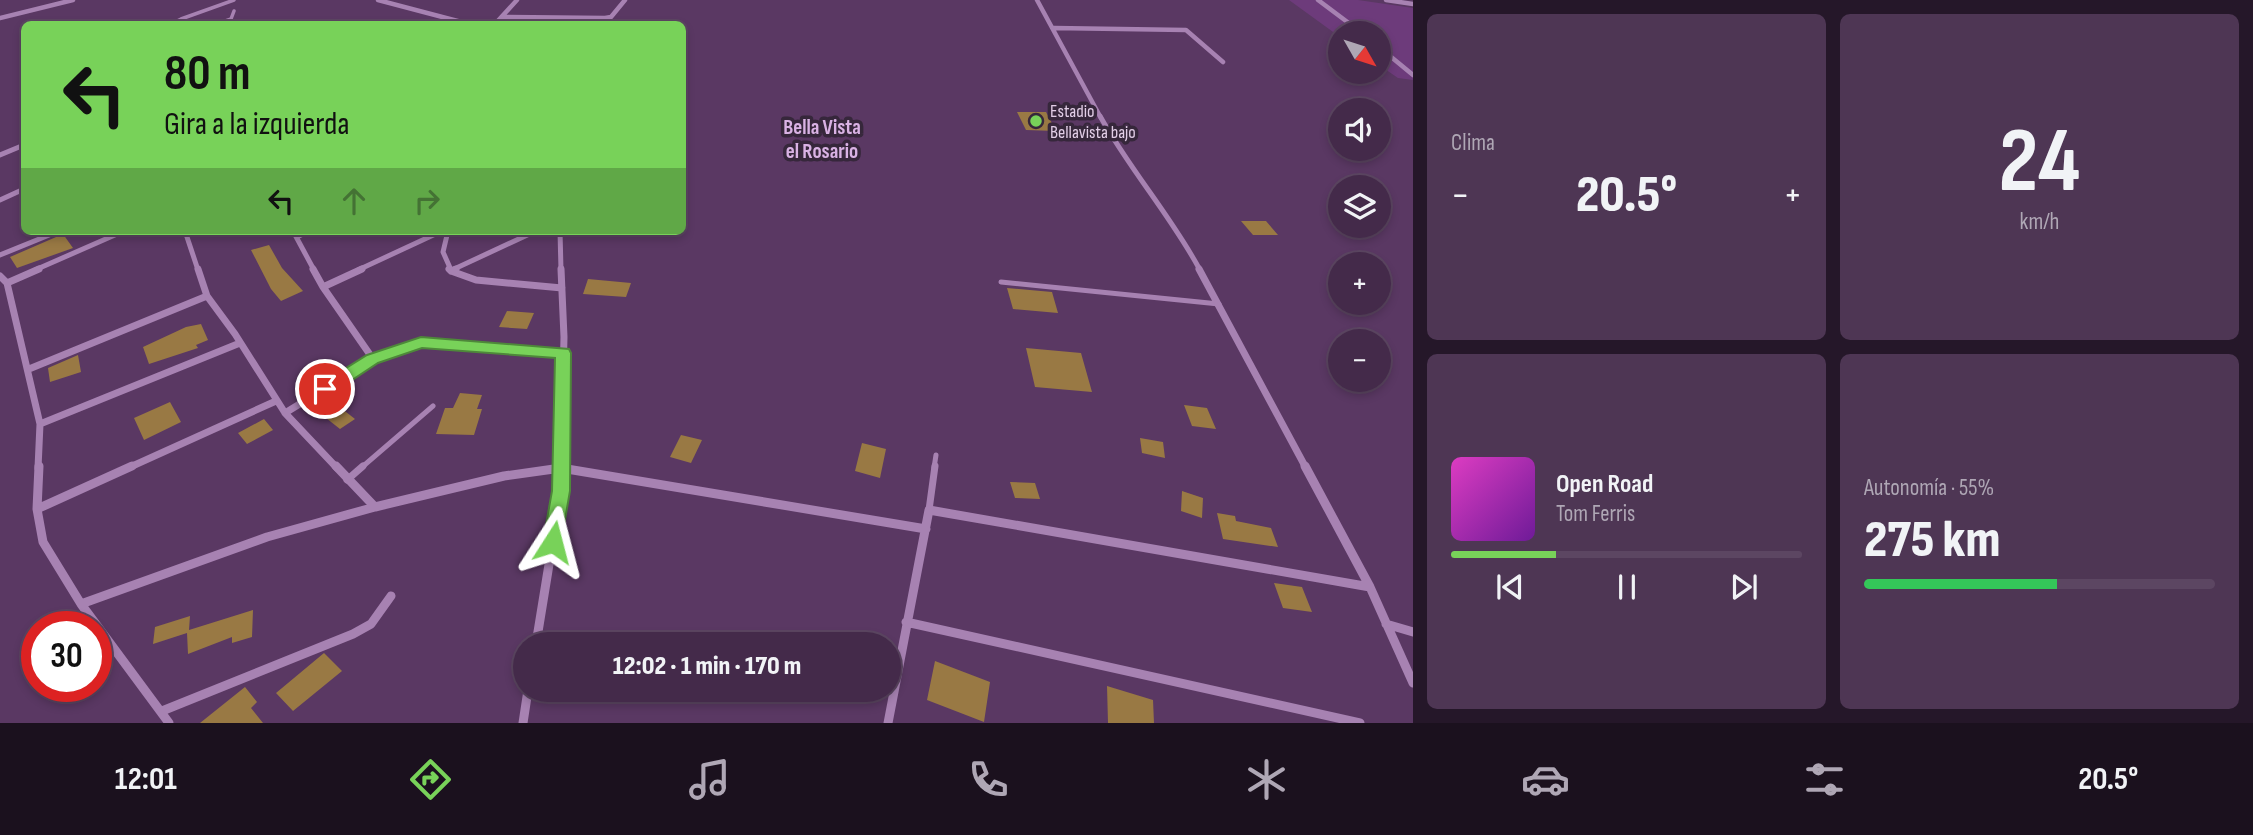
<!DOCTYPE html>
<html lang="es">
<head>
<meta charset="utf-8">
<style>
	:root { --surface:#442a4a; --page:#4e3654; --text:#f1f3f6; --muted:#afa7b5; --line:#5c4662; --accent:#78d259 }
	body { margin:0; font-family:"Sofia Sans Condensed",sans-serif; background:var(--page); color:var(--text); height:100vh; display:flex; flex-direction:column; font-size:26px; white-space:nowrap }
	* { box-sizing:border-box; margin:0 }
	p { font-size:23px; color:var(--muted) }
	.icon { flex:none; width:38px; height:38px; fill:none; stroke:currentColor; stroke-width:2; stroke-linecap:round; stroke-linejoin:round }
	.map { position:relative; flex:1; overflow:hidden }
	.panel { display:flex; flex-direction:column; gap:14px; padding:14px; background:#251729; width:840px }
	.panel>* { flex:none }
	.top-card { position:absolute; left:21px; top:21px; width:665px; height:214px; border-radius:10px; box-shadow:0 4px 10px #0003,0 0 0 2px var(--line); background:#78d259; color:#111; overflow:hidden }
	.needle { width:46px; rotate:129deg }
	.buttons { position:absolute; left:1328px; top:21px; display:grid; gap:14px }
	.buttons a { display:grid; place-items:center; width:63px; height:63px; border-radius:50%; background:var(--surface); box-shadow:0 4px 10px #0003,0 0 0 2px var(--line); font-size:35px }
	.speed { position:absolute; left:21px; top:611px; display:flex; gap:14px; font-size:35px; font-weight:700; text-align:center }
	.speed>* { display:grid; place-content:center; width:91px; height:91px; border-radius:50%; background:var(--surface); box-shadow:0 4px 10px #0003,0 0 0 2px var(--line); line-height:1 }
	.speed .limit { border:10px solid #d22; background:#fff; color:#111 }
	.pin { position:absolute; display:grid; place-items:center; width:60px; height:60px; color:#fff; margin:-30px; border:4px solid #fff; border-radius:50%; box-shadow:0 2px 7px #0007 }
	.me { position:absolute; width:77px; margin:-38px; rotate:9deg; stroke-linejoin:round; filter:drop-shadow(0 0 5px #0008) }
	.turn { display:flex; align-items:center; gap:24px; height:147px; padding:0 28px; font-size:32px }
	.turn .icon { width:91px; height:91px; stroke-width:2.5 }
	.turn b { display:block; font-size:49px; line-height:60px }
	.lanes { display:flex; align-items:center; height:66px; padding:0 28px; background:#0003; justify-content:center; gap:35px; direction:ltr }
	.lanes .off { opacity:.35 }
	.big { font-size:52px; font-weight:800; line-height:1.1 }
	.panel .widget { flex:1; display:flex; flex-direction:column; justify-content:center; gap:10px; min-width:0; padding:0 24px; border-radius:10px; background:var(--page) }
	.panel .dial { align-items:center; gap:0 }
	.dial b { font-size:91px; line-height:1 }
	.song { display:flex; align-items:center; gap:21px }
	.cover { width:84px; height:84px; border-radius:10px; background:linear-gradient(135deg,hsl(310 70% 55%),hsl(280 70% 35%)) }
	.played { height:7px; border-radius:4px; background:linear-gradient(90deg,var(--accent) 30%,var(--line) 30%) }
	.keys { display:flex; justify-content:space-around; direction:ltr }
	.heat { display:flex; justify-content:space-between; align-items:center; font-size:38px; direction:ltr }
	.charge { height:10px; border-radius:5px; background:linear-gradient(90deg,#34c759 55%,var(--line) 0) }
	.panel .tiles { flex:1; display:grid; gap:14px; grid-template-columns:repeat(2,1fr) }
	.trip { position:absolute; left:513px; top:632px; width:388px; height:70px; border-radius:35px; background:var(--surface); box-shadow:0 4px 10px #0003,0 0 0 2px var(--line); font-weight:800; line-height:70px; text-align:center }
	.tab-bar { display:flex; height:112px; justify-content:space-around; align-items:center; background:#1b111e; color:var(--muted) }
	.tab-bar .icon { width:49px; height:49px }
	.tab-bar .on { color:var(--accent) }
	.tab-bar b { font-size:32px; color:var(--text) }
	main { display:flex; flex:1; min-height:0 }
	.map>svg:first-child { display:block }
</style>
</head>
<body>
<main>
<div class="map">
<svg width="1413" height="723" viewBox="0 0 1413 723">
	<rect width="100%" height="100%" fill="#5a3863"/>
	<!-- green -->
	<path fill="#6d3b7b" d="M 1289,0 L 1358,0 L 1413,8 L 1413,80 L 1398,78 L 1379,65 L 1379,33 L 1340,33 L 1340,37 Z"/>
	<!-- building -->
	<path fill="#997944" d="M 1017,112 L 1046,112 L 1056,131 L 1026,130 Z
		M 1241,221 L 1266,221 L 1278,235 L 1253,235 Z
		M 63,234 L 73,248 L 17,268 L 10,257 Z
		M 269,245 L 282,268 L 303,291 L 281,301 L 271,289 L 251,250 Z
		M 588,279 L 631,283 L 626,297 L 583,294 Z
		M 1007,288 L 1052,292 L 1058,313 L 1013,309 Z
		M 507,311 L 534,313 L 527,329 L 499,327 Z
		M 201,324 L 208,340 L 196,345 L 198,348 L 149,364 L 143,347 L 186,327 Z
		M 1026,348 L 1081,353 L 1092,392 L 1035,387 Z
		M 78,355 L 81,372 L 50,382 L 48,368 Z
		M 460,393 L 482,395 L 477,409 L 482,409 L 474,435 L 436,434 L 445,408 L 453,408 Z
		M 170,402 L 181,422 L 144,440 L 134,418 Z
		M 1184,405 L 1207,408 L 1216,429 L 1192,426 Z
		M 341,408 L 355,419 L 340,429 L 326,418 Z
		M 264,419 L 273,430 L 247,444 L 238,433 Z
		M 681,435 L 702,440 L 691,463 L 670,457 Z
		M 1140,438 L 1163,442 L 1165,458 L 1142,453 Z
		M 862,443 L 886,449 L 880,478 L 855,471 Z
		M 1010,482 L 1035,483 L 1040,499 L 1015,498 Z
		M 1182,491 L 1203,498 L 1202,518 L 1181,511 Z
		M 1217,513 L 1235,516 L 1236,521 L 1271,528 L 1278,547 L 1223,539 Z
		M 1274,583 L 1302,587 L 1312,612 L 1283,608 Z
		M 253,610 L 252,637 L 232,643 L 232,637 L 188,654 L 187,633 L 153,644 L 155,627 L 190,616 L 189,630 Z
		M 324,653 L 342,671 L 293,711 L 276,693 Z
		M 935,661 L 990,682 L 984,722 L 927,700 Z
		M 1107,686 L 1153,700 L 1154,723 L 1108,723 Z
		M 245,687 L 257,702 L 251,708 L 263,723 L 200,723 Z"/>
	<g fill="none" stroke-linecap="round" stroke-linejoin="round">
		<!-- lane-far2 -->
		<path stroke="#a782b2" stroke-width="3.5" d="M 176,24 L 175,22 L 181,19 L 234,0
			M 217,24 L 231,19 L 234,11"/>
		<!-- lane-far1 -->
		<path stroke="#a782b2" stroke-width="5" d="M 1001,282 L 1219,304
			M 361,468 L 433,406
			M 934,468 L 936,455"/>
		<!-- lane -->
		<path stroke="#a782b2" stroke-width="7" d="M 347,480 L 363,466
			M 929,510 L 935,466"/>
		<!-- street-far3 -->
		<path stroke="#a782b2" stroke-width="4.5" d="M 378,0 L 469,24
			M 1037,0 L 1101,118
			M 1318,0 L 1362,33
			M 1386,0 L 1413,4
			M 503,17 L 605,18 L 611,17 L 625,0
			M 0,18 L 73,0
			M 495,24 L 517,0
			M 1054,28 L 1186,30 L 1223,62
			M 1379,47 L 1413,75"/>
		<!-- street-far2 -->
		<path stroke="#a782b2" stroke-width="5" d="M 1100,116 C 1130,170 1171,216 1200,270
			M 0,155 L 24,145
			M 0,200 L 24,189
			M 185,231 L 198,270
			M 293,231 L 314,270
			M 448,231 L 443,252 L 451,270
			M 560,231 L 561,270
			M 297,237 L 309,231
			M 0,255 L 59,231
			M 35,270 L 124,231
			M 358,270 L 442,231
			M 452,270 L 536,231"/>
		<!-- street-far1 -->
		<path stroke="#a782b2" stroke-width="7" d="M 198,269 L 207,296 L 235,334 L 285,413
			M 313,269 L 323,287 L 362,269
			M 449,269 L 451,271
			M 456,269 L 451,271 L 476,280 L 562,288
			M 561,269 L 564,337 L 561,468
			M 1199,269 L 1306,468
			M 0,276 L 7,283 L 40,424 L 38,468
			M 7,283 L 39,269
			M 323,287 L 373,359 L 421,342 L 564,353
			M 29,369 L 207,296
			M 40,424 L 240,343
			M 128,468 L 276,401
			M 337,468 L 285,413 L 373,359"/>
		<!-- street -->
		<path stroke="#a782b2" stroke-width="9" d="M 39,466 L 37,509 L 43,542 L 81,604 L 169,723
			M 336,466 L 375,507 L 504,476 L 561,468 L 926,529
			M 1305,466 L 1370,587 L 1413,683
			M 37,509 L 132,466
			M 81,604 L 267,537 L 375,507
			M 906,622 L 1360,723
			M 1386,624 L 1413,632
			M 536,644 L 561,491 L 561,466
			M 162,711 L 353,634 L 371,624 L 391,596
			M 523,723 L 528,690
			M 888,723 L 929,510 L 1370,587"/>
	</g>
	<!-- route -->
	<path fill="#78d259" stroke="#4e883a" stroke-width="2" d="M 421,337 L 569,349 L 571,353 L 570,491 L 560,548 L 553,550 L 546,548 L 543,542 L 552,491 L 555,358 L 422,348 L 378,363 L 331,394 L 325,395 L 317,389 L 319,385 L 367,355 Z"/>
	<!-- markers -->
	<circle fill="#78d259" stroke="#36273b" stroke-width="2.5" cx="1036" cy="121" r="7"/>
	<g text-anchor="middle" stroke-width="7" stroke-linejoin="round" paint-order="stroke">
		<!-- far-poi labels -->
		<g font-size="18" fill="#e1cde6" stroke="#36273b" text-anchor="start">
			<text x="1050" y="117">Estadio<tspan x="1050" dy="21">Bellavista bajo</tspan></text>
		</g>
		<!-- far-quarter labels -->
		<g font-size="21" font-weight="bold" fill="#d9b2e4" stroke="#36273b">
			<text x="822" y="134">Bella Vista<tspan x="822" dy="24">el Rosario</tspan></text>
		</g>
	</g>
</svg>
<div class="buttons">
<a><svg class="needle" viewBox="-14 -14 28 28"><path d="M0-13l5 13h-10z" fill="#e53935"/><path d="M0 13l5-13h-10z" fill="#afa7b5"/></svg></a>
<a><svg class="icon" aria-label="sound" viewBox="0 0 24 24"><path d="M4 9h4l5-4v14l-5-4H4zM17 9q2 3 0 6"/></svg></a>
<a><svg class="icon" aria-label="layers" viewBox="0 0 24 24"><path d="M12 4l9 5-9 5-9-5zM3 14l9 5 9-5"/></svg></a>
<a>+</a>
<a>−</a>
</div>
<div class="speed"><div class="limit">30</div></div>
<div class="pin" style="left:325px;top:389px;background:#d93025"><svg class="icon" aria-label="arrive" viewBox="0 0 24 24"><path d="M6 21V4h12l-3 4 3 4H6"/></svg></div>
<svg class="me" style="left:553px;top:542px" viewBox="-20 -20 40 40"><path d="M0-17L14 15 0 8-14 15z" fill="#78d259" stroke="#fff" stroke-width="4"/></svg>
<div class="trip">12:02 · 1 min · 170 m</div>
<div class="top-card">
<div class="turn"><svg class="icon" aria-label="left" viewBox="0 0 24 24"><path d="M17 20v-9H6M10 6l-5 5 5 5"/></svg><div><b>80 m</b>Gira a la izquierda</div></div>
<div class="lanes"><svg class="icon" aria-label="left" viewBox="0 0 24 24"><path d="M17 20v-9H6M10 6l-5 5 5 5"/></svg><svg class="icon off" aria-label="ahead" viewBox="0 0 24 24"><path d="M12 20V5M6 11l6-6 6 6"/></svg><svg class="icon off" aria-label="right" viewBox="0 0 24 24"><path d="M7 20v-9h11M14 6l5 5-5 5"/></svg></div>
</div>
</div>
<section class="panel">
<div class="tiles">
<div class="widget"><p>Clima</p>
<div class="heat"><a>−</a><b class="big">20.5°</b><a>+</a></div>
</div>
<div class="widget dial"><b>24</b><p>km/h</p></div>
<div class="widget">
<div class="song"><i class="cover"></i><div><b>Open Road</b><p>Tom Ferris</p></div></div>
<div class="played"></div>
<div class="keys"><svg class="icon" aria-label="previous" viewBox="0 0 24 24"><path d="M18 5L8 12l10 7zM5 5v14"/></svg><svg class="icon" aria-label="pause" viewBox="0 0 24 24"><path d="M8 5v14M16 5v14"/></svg><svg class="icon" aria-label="next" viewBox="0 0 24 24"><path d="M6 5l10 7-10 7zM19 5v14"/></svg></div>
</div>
<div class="widget"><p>Autonomía · 55%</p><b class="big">275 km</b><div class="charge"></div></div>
</div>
</section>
</main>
<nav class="tab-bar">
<b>12:01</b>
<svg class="icon on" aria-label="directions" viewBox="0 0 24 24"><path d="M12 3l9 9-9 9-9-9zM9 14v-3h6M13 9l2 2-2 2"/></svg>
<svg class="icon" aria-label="music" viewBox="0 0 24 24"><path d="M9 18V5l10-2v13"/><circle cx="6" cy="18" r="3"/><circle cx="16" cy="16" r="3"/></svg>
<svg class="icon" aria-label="phone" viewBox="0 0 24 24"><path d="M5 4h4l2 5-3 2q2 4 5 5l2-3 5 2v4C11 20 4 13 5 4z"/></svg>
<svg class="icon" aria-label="climate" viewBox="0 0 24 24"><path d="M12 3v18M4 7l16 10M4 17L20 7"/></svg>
<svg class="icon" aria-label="car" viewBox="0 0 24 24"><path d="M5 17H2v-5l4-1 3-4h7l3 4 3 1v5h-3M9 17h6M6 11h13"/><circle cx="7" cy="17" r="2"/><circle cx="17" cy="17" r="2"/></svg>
<svg class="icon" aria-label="filters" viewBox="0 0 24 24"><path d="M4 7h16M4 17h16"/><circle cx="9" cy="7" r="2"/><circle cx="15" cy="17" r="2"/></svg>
<b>20.5°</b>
</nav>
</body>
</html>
